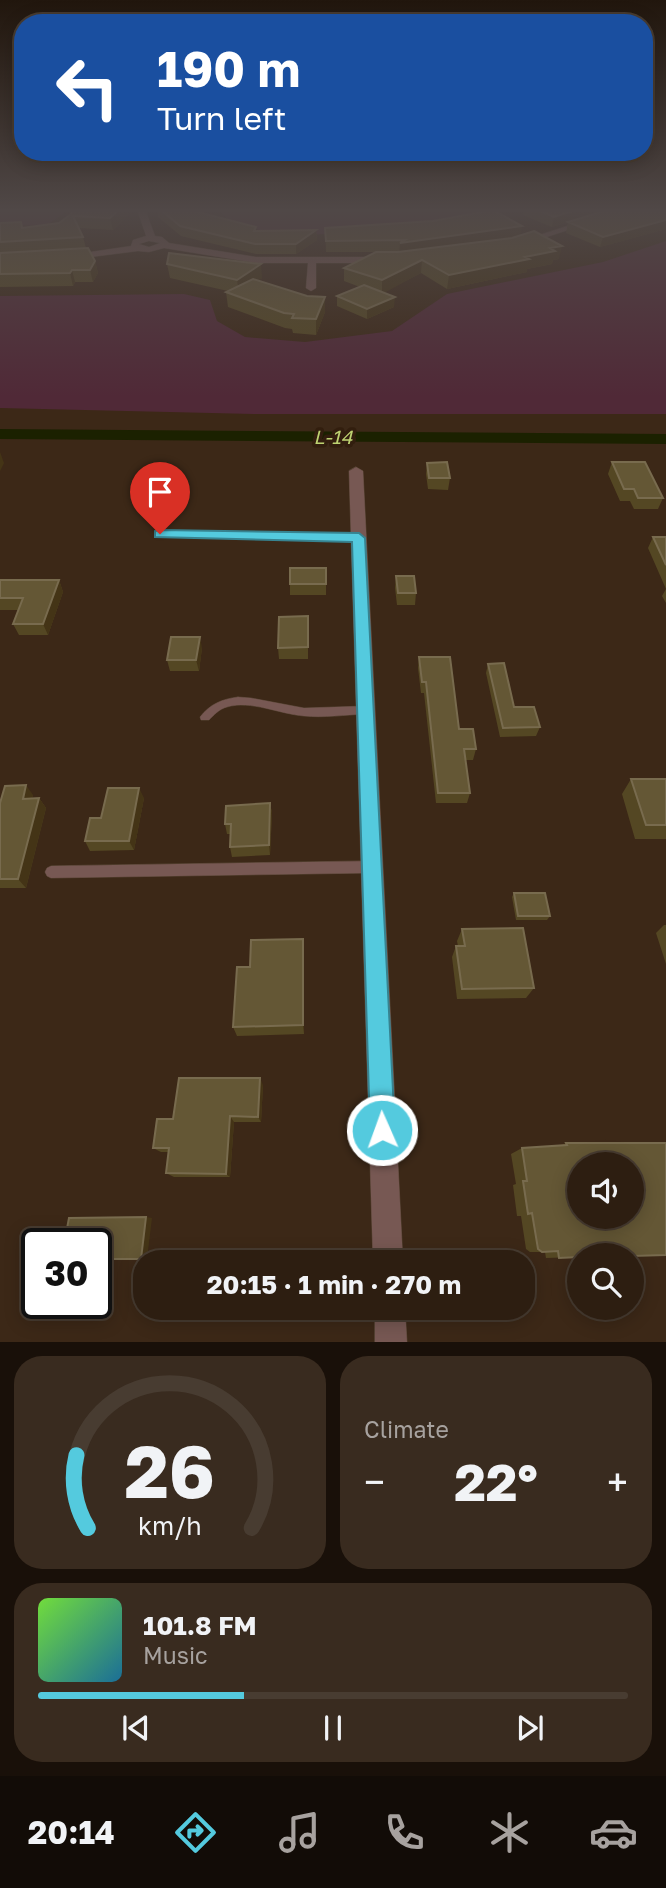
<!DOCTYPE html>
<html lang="en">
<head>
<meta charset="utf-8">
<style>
	:root { --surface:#2d1e11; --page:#392b1f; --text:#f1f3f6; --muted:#a7a29f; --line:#483c31; --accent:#54cade }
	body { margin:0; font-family:"Golos Text",sans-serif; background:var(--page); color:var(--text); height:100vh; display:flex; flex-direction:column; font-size:26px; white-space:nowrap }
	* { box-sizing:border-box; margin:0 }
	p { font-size:23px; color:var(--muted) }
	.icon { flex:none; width:38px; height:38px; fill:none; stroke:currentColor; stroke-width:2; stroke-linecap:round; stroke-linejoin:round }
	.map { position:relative; height:1342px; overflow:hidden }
	.drawer { display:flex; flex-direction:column; gap:14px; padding:14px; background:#191009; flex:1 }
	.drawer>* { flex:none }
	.guide { position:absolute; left:14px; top:14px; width:639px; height:147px; border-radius:28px; box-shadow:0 4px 18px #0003,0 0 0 2px var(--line); background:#1a4fa0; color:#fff; overflow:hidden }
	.tools { position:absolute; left:567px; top:1152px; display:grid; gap:14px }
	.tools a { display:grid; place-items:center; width:77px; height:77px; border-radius:50%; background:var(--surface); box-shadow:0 4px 18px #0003,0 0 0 2px var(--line); font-size:35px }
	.speed { position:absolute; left:21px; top:1228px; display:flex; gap:14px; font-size:35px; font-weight:700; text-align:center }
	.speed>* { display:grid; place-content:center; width:91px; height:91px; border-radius:50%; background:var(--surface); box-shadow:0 4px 18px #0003,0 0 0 2px var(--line); line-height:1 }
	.speed .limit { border:4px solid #111; border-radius:10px; background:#fff; color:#111 }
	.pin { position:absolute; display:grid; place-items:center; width:60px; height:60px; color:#fff; margin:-72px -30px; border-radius:50% 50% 50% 0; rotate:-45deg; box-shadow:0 0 7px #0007 }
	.pin .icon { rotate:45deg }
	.me { position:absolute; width:77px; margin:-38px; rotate:358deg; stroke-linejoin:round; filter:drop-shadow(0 0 5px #0008) }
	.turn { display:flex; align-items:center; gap:24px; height:147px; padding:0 28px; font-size:32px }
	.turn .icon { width:91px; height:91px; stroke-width:2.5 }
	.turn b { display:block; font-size:49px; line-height:60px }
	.big { font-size:52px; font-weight:700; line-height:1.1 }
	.drawer .widget { flex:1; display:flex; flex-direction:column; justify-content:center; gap:10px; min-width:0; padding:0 24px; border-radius:28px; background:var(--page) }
	.drawer .dial { align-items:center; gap:0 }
	.dial svg { height:182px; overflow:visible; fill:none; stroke:var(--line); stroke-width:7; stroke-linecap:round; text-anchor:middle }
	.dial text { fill:var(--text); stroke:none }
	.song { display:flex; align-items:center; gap:21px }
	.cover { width:84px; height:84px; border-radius:10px; background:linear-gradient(135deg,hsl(100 70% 55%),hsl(200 70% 35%)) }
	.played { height:7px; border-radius:4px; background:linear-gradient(90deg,var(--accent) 35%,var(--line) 35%) }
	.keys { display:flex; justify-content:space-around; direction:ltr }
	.heat { display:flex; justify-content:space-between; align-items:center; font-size:38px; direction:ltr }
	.drawer .tiles { flex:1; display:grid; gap:14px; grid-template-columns:1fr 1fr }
	.widget:last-child { grid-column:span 2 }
	.trip { position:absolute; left:133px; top:1250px; width:402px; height:70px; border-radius:28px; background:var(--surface); box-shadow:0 4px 18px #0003,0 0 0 2px var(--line); font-weight:700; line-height:70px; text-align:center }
	.menu { display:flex; height:112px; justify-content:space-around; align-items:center; background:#120c07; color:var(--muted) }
	.menu .icon { width:49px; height:49px }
	.menu .selected { color:var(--accent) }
	.menu b { font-size:32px; color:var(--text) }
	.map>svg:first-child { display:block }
</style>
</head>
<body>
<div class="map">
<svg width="666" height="1342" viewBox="0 0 666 1342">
	<rect width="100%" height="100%" fill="#3c2817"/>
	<!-- green -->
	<path fill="#502937" d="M 0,209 L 70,209 L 47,225 L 0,226 Z
		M 219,209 L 505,209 C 434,226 358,237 285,234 C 267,233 249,227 231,224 Z
		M 666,241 L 666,414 L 253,414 L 0,408 L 0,296 L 184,294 L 210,300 L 217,321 L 245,337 L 305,342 L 392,331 L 447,294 L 603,262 Z"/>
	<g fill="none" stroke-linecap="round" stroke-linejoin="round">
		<!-- canal -->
		<path fill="#1b2100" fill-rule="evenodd" d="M 0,429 L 666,434 L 666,444 L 0,439 Z"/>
		<!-- lane casing -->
		<g stroke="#574434" stroke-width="1">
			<path id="lane" d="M 160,531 L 359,535 L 363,538 L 359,541 L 157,536 L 157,532 Z
				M 238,697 L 251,698 L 304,708 L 365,706 L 369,707 L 370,710 L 369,713 L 365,714 C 345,715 324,718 304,716 C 279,714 251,700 227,707 C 219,709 214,715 209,720 L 201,720 L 200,717 C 210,704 222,699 238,697 Z
				M 371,861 L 375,863 L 377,867 L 375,871 L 371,873 L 51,878 L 47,876 L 45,872 L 47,868 L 51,866 Z"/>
		</g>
		<!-- street casing -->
		<g stroke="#574434" stroke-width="1">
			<path id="street" d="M 137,209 L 145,209 L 155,236 L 162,237 L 169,243 L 256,257 L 380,257 L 384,260 L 380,263 L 316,263 L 316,288 L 311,291 L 306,288 L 308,263 L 256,263 L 164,248 L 149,252 L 138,251 L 67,260 L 66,258 L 70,255 L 131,246 L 133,240 L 146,236 ZM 149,241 L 160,243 L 149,247 L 139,244 Z
				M 620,209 L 633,209 L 525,244 L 518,242 Z
				M 356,467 L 363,471 L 403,1262 L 373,1262 L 349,471 Z
				M 375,1307 L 405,1307 L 407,1342 L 375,1342 Z"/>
		</g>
		<!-- lane -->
		<use href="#lane" fill="#775853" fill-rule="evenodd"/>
		<!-- street -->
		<use href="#street" fill="#775853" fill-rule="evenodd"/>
	</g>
	<!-- wall -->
	<path fill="#544723" d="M 74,209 L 127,209 L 128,215 L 113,230 L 79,228 L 83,237 L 86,248 L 95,261 L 98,273 L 93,282 L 75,282 L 73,286 L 0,287 L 0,223 L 21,222 L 23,228 L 59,223 L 71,214 Z
		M 157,209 L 199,209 L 198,212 L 256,227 L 256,230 L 316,230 L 317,240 L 296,254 L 256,254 L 181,236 L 158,217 Z
		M 524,209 L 610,209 L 552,227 L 523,215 Z
		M 666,209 L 666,229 L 600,247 L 566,233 L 568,222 Z
		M 433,221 L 522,226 L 520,235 L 559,259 L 553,260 L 552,264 L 527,269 L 527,272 L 447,289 L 421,273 L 384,292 L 394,307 L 367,319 L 337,306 L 337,296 L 360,287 L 344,281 L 344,268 L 399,252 L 326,252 L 325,228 Z
		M 167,264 L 262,278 L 258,280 L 307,296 L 325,297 L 325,312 L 316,335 L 293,333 L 292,329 L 285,328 L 228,307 L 226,292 L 228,291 L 170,278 Z
		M 612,462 L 663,498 L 658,509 L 634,509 L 630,501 L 620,501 L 608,474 Z
		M 427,463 L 450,478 L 448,490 L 428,489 L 426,474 Z
		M 653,537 L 666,537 L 666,603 L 662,596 L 666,589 L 648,548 Z
		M 326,568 L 326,595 L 290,595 L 290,584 Z
		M 396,576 L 416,593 L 415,605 L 397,605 L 395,588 Z
		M 0,580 L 59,580 L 63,592 L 48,635 L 19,635 L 13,624 L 19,610 L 0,610 Z
		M 308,616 L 308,659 L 279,659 L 278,648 Z
		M 202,648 L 199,671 L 170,671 L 167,660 Z
		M 419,657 L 459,729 L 476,749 L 473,760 L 465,760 L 470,793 L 467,803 L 436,803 L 424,693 L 421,693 L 418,668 Z
		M 488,664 L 514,707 L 540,727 L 536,736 L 500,737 L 486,673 Z
		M 631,779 L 666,779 L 666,839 L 635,839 L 622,794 Z
		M 33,795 L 32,798 L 39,798 L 46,808 L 26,888 L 0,888 L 0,803 Z
		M 144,798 L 134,850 L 90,851 L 85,841 L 101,818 Z
		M 270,803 L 272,813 L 270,855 L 232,857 L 230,847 L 231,834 L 227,834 L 225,824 Z
		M 514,893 L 550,916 L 547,920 L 516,920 L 512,897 Z
		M 664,925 L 666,925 L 666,964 L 656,933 Z
		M 462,929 L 534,988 L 526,998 L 457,999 L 452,957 L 456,946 L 458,946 L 457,941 Z
		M 303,939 L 304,950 L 304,1034 L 237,1036 L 233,1027 L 250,967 Z
		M 263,1085 L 261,1122 L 234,1122 L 230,1177 L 174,1177 L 166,1173 L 169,1152 L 161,1152 L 153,1148 L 173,1119 Z
		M 566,1143 L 579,1257 L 546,1258 L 545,1252 L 530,1252 L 526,1249 L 521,1216 L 517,1216 L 513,1185 L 516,1184 L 511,1154 L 522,1148 L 560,1146 Z"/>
	<!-- shaded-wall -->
	<path fill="#443416" d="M 120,209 L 127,209 L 128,215 L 113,230 L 110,218 Z
		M 579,209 L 610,209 L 552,227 L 554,217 Z
		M 666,220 L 666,229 L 600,247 L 603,237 Z
		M 522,226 L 520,237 L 399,254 L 400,243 Z
		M 316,230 L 317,240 L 296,254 L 296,244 Z
		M 562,246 L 559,259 L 553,260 L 552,264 L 527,269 L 527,272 L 447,289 L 449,275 L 525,257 L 550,248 Z
		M 422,260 L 421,273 L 382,294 L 382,280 Z
		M 95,261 L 98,273 L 93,282 L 90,270 Z
		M 261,264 L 262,278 L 239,294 L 237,280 Z
		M 72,270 L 75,282 L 73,286 L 70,273 Z
		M 325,297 L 325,312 L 316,335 L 316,319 Z
		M 395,297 L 394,307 L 367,319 L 367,309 Z
		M 0,452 L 4,463 L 0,471 Z
		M 59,580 L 63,592 L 48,635 L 43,624 Z
		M 200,637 L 202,648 L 199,671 L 196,660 Z
		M 26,785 L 33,795 L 29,809 L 23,799 Z
		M 139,788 L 144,798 L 134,850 L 129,841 Z
		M 39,798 L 46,808 L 26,888 L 18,879 Z
		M 270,803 L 272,813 L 270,855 L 269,845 Z
		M 303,939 L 304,950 L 304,1034 L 303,1025 Z
		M 260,1078 L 263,1085 L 261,1122 L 258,1117 Z
		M 230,1116 L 234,1122 L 230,1177 L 226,1174 Z
		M 146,1217 L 152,1218 L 147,1259 L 141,1259 Z"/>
	<!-- building -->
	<path fill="#645735" stroke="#786b4e" stroke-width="2" fill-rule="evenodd" d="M 74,209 L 120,209 L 110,218 L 73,216 L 83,237 L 0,242 L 0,223 L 21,222 L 22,228 L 59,223 L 71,214 Z
		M 160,209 L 195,209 L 194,211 L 256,227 L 254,231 L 316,230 L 296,244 L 255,244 L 180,226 Z
		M 536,209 L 579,209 L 554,217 Z
		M 611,209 L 666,209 L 666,220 L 603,237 L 568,222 Z
		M 493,210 L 522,226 L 400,243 L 405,240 L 326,241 L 325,228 L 433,221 Z
		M 534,231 L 562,246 L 550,248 L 555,251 L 525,257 L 529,259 L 449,275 L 422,260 L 382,280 L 344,268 L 376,252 L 398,252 L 512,238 Z
		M 88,248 L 95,261 L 90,270 L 72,270 L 70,273 L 0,274 L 0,253 Z
		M 169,253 L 261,264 L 237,280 L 167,264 Z
		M 253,279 L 307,296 L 325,297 L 316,319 L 292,318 L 294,314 L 284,313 L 226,292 Z
		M 364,285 L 395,297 L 367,309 L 337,296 Z
		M 447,462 L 450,478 L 429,478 L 427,463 Z
		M 612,462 L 645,462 L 663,498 L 638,498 L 634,489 L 624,489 Z
		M 653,537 L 666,537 L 666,565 Z
		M 290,568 L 326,568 L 326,584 L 290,584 Z
		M 396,576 L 414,576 L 416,593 L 398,593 Z
		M 0,580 L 59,580 L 43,624 L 13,624 L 23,598 L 0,598 Z
		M 308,616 L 308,647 L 278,648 L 279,617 Z
		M 171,637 L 200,637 L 196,660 L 167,660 Z
		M 419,657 L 450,657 L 459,729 L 473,729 L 476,749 L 464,749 L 470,793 L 438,793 L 426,682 L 422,682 Z
		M 504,663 L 514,707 L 534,707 L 540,727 L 503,728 L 488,664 Z
		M 631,779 L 666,779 L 666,825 L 646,825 Z
		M 26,785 L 23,799 L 39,798 L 18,879 L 0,879 L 0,803 L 5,786 Z
		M 108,788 L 139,788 L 129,841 L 85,841 L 90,818 L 101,818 Z
		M 270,803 L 269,845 L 230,847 L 231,824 L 225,824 L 226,806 Z
		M 514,893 L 545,893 L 550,916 L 518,916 Z
		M 523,928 L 534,988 L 462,989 L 456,946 L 465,946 L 462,929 Z
		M 303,939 L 303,1025 L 233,1027 L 237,967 L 250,967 L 251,940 Z
		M 179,1078 L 260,1078 L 258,1117 L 230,1116 L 226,1174 L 166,1173 L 169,1148 L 153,1148 L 157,1119 L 173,1119 Z
		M 566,1143 L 666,1143 L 666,1255 L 632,1256 L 632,1255 L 579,1255 L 579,1257 L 559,1258 L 558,1251 L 542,1252 L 538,1249 L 532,1213 L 528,1214 L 523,1181 L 527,1181 L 522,1148 L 567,1145 ZM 579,1164 L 632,1164 L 632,1216 L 579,1216 Z
		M 146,1217 L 141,1259 L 96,1259 L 96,1244 L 64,1244 L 69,1218 Z
		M 266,1254 L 323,1254 L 323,1262 L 266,1262 Z"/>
	<!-- sky -->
	<linearGradient id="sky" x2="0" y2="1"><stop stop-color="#21160d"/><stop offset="0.53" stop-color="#504847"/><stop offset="1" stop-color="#504847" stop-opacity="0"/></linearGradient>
	<rect width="666" height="397" fill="url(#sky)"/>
	<!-- route -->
	<path fill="#54cade" stroke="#378390" stroke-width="2" d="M 160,530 L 359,533 L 365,538 L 395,1130 L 391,1139 L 382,1143 L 374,1139 L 370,1130 L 352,542 L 155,537 L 155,531 Z"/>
	<g text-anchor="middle" stroke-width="7" stroke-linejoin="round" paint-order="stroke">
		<!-- far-water labels -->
		<g font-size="19" font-style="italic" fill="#bdd271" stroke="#321e0e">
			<text x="333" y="444">L-14</text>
		</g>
	</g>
</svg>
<div class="tools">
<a><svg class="icon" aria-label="sound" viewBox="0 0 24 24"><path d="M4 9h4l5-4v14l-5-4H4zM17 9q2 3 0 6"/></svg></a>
<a><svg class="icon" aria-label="search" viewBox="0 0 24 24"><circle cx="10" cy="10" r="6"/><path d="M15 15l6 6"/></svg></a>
</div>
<div class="speed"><div class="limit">30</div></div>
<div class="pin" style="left:160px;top:534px;background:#d93025"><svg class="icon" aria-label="arrive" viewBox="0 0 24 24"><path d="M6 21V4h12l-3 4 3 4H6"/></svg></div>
<svg class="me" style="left:382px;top:1130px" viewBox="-20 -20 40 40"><circle r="17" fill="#54cade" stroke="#fff" stroke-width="3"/><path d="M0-11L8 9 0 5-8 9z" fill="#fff"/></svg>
<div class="trip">20:15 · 1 min · 270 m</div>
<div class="guide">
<div class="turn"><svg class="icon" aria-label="left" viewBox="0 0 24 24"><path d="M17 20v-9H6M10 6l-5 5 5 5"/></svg><div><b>190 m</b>Turn left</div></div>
</div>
</div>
<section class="drawer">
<div class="tiles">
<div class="widget dial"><svg viewBox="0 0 100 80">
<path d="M14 69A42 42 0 1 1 86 69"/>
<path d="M14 69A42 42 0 0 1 9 37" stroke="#54cade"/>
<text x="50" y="56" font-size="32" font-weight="700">26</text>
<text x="50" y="72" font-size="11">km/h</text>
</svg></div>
<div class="widget"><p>Climate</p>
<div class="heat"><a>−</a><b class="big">22°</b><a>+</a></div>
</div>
<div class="widget">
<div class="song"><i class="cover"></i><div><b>101.8 FM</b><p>Music</p></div></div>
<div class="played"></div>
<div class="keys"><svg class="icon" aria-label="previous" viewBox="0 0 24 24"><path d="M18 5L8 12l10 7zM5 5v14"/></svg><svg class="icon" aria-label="pause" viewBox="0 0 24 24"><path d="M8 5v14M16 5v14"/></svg><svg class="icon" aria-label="next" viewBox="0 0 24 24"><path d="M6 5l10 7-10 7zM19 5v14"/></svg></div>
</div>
</div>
</section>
<nav class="menu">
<b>20:14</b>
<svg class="icon selected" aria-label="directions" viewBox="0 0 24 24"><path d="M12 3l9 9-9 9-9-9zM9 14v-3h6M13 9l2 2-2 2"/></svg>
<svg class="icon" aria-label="music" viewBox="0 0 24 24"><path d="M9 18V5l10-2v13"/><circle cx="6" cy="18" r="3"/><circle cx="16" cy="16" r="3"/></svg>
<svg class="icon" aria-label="phone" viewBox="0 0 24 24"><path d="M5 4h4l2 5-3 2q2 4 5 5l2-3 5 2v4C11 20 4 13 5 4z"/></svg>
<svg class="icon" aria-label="climate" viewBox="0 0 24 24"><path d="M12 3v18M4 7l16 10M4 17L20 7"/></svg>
<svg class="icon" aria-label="car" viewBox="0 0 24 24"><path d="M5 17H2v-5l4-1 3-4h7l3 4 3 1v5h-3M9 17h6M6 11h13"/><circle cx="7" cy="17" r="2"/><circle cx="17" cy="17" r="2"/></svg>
</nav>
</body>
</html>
